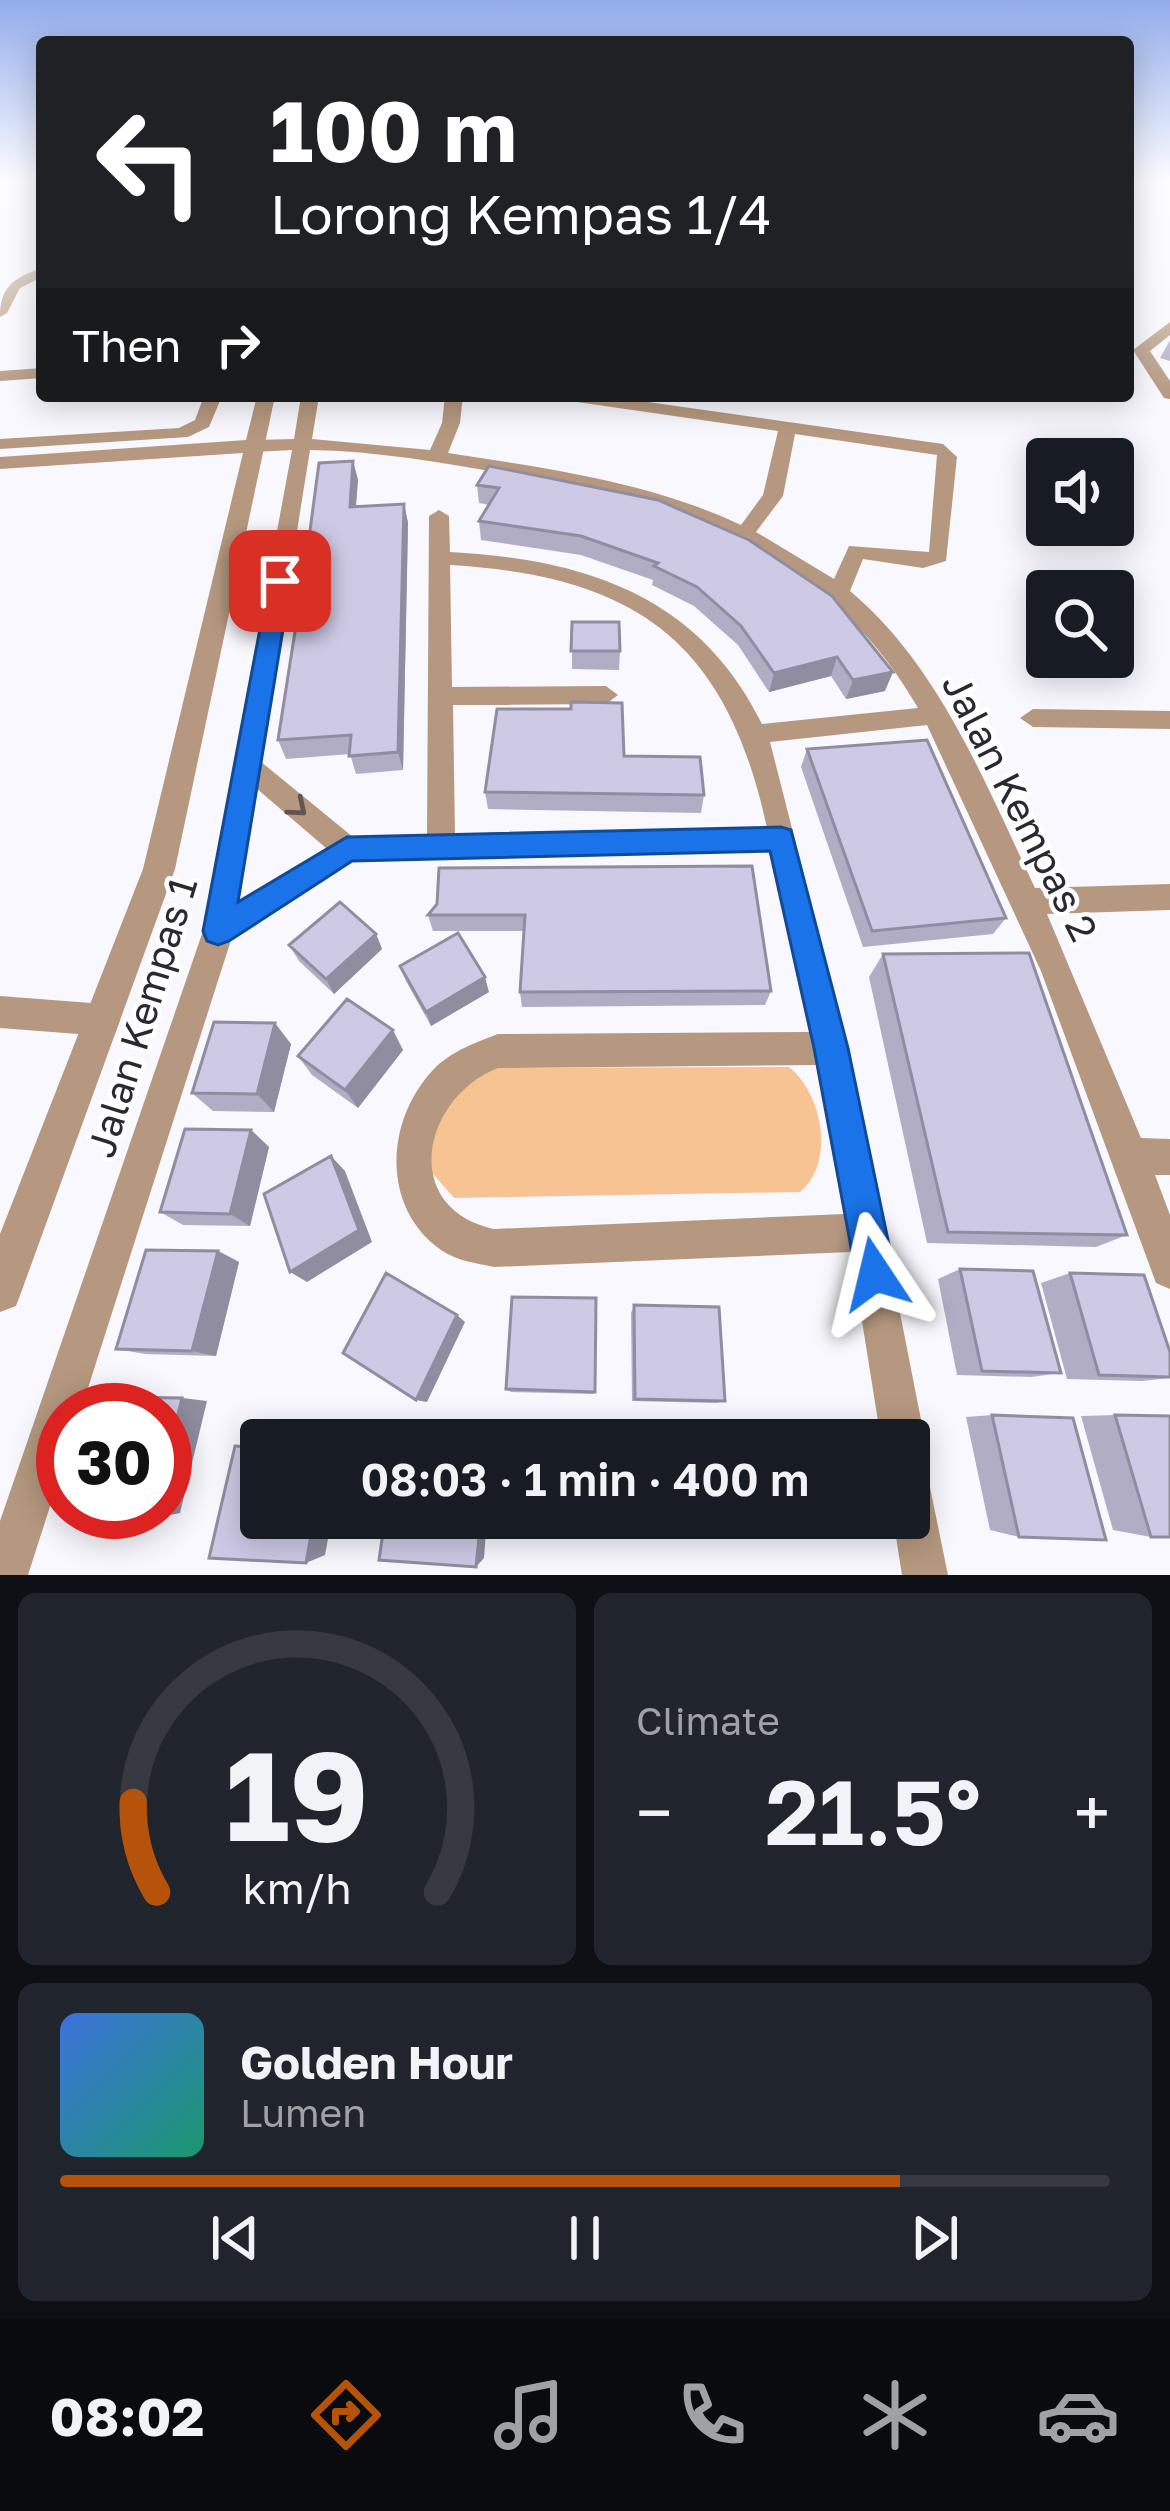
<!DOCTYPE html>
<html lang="en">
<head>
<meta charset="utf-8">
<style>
	:root { --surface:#171b24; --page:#20242c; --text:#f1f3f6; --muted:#9ea1a6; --line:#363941; --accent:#b45309 }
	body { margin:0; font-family:"Golos Text",sans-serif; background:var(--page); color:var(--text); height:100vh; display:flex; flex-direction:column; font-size:45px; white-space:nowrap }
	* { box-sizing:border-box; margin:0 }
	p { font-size:39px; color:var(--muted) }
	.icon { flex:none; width:66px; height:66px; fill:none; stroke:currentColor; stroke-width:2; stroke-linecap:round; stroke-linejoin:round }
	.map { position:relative; height:1575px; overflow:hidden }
	.drawer { display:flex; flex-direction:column; gap:18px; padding:18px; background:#0d0f14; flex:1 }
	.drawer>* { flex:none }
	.guide { position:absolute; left:36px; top:36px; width:1098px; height:366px; border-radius:12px; box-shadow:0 6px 30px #0003; background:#202124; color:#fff; overflow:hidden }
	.controls { position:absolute; left:1026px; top:438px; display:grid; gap:24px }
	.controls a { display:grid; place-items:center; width:108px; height:108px; border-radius:12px; background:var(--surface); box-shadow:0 6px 30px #0003; font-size:60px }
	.speed { position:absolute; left:36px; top:1383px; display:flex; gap:24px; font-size:60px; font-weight:700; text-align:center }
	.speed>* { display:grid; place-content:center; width:156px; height:156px; border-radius:50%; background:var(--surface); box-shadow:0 6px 30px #0003; line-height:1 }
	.speed .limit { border:18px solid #d22; background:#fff; color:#111 }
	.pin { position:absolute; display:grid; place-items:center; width:102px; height:102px; color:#fff; margin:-51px; border-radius:24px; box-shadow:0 6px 18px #0006 }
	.me { position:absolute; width:132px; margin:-66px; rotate:350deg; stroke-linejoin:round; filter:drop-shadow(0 0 9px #0008) }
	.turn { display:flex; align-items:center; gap:42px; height:252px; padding:0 36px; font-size:54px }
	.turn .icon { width:156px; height:156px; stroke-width:2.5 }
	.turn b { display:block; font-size:84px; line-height:102px }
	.then { display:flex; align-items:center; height:114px; padding:0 36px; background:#0003; gap:24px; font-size:45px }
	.big { font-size:90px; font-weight:600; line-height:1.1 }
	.drawer .widget { flex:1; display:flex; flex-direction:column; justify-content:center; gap:18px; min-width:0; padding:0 42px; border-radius:18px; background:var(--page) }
	.drawer .dial { align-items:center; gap:0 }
	.dial svg { height:312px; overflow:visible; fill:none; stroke:var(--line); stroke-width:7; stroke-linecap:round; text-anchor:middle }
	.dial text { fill:var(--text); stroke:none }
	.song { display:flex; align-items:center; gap:36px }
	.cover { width:144px; height:144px; border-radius:18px; background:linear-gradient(135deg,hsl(220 70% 55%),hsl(160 70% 35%)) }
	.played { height:12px; border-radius:6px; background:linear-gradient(90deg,var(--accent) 80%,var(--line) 80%) }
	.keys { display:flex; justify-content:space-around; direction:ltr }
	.heat { display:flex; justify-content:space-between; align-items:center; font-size:66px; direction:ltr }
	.drawer .tiles { flex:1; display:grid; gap:18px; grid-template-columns:1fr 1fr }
	.widget:last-child { grid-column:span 2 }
	.trip { position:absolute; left:240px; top:1419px; width:690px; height:120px; border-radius:12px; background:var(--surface); box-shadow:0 6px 30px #0003; font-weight:600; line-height:120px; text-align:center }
	.menu { display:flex; height:192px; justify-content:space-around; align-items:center; background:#090b0e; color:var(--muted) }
	.menu .icon { width:84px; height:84px }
	.menu .active { color:var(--accent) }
	.menu b { font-size:54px; color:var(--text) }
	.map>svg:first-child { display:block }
</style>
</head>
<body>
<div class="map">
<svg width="1170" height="1575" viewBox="0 0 1170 1575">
	<rect width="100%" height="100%" fill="#f9f8fe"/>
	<!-- green -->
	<path fill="#f8c393" d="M 789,1067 C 822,1093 836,1162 800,1192 L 454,1198 L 419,1158 L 430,1100 L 473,1068 Z"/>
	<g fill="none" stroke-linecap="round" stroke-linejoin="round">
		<!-- minor -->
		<path fill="#b5987f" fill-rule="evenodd" d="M 42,268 L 42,277 L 20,288 L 7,313 L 0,317 C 0,286 14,278 42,268 Z
			M 1170,322 L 1170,335 L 1150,351 L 1170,381 L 1170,399 L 1164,398 L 1133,350 Z
			M 42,368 L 42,378 L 0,381 L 0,371 Z
			M 204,396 L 222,396 L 209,427 L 188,437 L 0,449 L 0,439 L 179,428 L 195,420 Z
			M 301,396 L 319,396 L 312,439 L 430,450 L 442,423 L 445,396 L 463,396 L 460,423 L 448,453 C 546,468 650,482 741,525 L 763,495 L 778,431 L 570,401 L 561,396 L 606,396 L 943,444 L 957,457 L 946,561 L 923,568 L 863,559 L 850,591 C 939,665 986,785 1035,888 L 1170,884 L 1170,910 L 1047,914 L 1141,1138 L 1170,1139 L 1170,1175 L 1155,1175 L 1170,1215 L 1170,1289 L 1156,1283 L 1041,971 L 927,725 L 770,742 L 848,1048 L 925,1440 L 918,1455 L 912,1458 L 925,1463 L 948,1575 L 902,1575 L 893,1518 L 909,1518 L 909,1440 L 881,1440 L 851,1252 L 494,1267 C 476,1263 457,1261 441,1250 C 381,1208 385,1121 433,1070 C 451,1051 475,1043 498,1034 L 809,1032 L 771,851 L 352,861 L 231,940 L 81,1410 L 63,1410 L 63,1466 L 28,1575 L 0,1575 L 0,1521 L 203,931 L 292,450 L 253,452 L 244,446 L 253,440 L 294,439 ZM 795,434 L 937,455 L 929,552 L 849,546 L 834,579 L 756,532 L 783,496 ZM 310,450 C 377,451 445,463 511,475 C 679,505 828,550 918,708 L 762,724 C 699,595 584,559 450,552 L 449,516 L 439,510 L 429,516 L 427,835 L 353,837 L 260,761 ZM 450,565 C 637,576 727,642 767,828 L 455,835 L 453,705 L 606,704 L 618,695 L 606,686 L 452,687 ZM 256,788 L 326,848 L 238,902 ZM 816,1065 L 844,1214 L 494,1229 C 399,1208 422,1098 498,1068 Z
			M 1033,709 L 1170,711 L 1170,729 L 1033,727 L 1020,718 Z
			M 0,996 L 104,1004 L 116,1009 L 120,1020 L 116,1031 L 104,1036 L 0,1028 Z"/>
		<!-- tertiary -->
		<path fill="#b5987f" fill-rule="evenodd" d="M 257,396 L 275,396 L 175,869 L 22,1290 L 16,1306 L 0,1312 L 0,1234 L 143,869 L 243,453 L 0,469 L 0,457 L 246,440 Z"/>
	</g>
	<!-- wall -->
	<path fill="#b1adc5" d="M 1170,340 L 1170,361 L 1160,358 Z
		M 353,461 L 358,480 L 356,507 L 404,504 L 408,523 L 403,770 L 356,774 L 350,754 L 286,759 L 278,740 L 310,564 L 307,553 Z
		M 477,485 L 658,500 L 885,691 L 846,699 L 831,676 L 769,692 L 738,645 L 694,606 L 652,585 L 653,580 L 581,555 L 481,540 L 479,521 L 489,505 L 479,503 Z
		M 572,622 L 620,651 L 619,670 L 572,669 Z
		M 807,749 L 1006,918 L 993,934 L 863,947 L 801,767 Z
		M 624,756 L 704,795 L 701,813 L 488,809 L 485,792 Z
		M 439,868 L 771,991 L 765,1005 L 522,1007 L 520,992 L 524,931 L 433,931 L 428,915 L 437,904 Z
		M 376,934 L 382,949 L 334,994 L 299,961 L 289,945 Z
		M 883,954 L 1127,1235 L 1096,1247 L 927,1243 L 869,977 Z
		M 400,966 L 489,992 L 431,1026 L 406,981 Z
		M 291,1044 L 274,1112 L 213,1111 L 192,1093 Z
		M 403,1050 L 358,1108 L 312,1075 L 298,1056 Z
		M 251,1130 L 269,1147 L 250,1226 L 183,1225 L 160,1212 Z
		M 218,1251 L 239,1262 L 216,1356 L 145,1354 L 116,1349 Z
		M 960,1269 L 1061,1373 L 1031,1377 L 957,1375 L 938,1279 Z
		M 1070,1273 L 1170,1352 L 1170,1378 L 1142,1381 L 1067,1379 L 1041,1283 Z
		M 596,1298 L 594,1394 L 511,1392 L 506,1389 Z
		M 634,1305 L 725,1401 L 716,1403 L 632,1401 L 631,1313 Z
		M 992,1415 L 1019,1537 L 990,1530 L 966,1417 Z
		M 1115,1415 L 1151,1537 L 1113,1530 L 1081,1416 Z"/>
	<!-- shaded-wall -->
	<path fill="#908da0" d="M 353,461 L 358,480 L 354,526 L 350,507 Z
		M 404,504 L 408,523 L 403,770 L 398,752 Z
		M 837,657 L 831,676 L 769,692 L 774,673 Z
		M 893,672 L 885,691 L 846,699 L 853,680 Z
		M 376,934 L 382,949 L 334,994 L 326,979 Z
		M 485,977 L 489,992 L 431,1026 L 426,1012 Z
		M 275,1023 L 291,1044 L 274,1112 L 257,1094 Z
		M 393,1030 L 403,1050 L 358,1108 L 345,1090 Z
		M 251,1130 L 269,1147 L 250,1226 L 230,1214 Z
		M 331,1156 L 345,1171 L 372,1242 L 307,1282 L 290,1272 Z
		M 218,1251 L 239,1262 L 216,1356 L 192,1351 Z
		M 457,1315 L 465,1322 L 427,1402 L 416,1400 Z
		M 182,1398 L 207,1401 L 180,1513 L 151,1519 L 153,1512 L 165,1512 L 165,1464 Z
		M 314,1518 L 332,1518 L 325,1555 L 306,1563 Z
		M 481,1518 L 487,1518 L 484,1558 L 476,1567 Z"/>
	<!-- building -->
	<path fill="#cec9e5" stroke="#908da0" stroke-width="3" d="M 353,461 L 350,507 L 404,504 L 398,752 L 349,756 L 351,735 L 278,740 L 299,606 L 304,606 L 312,552 L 307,553 L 319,463 Z
		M 489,466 L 658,500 L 749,540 L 832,596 L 893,672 L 853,680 L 837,657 L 774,673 L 741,626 L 697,587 L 654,566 L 658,563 L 581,536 L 479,521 L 499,488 L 477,485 Z
		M 572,622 L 619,622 L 620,651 L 571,651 Z
		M 571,702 L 622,703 L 624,756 L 700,757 L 704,795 L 485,792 L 497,709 L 571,709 Z
		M 927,740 L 1006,918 L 872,931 L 807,749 Z
		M 752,866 L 771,991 L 520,992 L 525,915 L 428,915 L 437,904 L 439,868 Z
		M 340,902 L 376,934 L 326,979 L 289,945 Z
		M 458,933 L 485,977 L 426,1012 L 400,966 Z
		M 1029,953 L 1127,1235 L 948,1232 L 883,954 Z
		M 347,999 L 393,1030 L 345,1090 L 298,1056 Z
		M 214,1022 L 275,1023 L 257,1094 L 192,1093 Z
		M 185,1129 L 251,1130 L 230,1214 L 160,1212 Z
		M 331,1156 L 359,1230 L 290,1272 L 264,1194 Z
		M 146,1250 L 218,1251 L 192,1351 L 116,1349 Z
		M 960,1269 L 1033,1271 L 1061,1373 L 982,1371 Z
		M 386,1273 L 457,1315 L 416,1400 L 343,1353 Z
		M 1070,1273 L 1144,1275 L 1170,1352 L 1170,1377 L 1099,1375 Z
		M 512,1297 L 596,1298 L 595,1392 L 506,1389 Z
		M 634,1305 L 719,1307 L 725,1401 L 635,1399 Z
		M 103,1397 L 182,1398 L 165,1464 L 165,1410 L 99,1410 Z
		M 992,1415 L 1073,1418 L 1106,1540 L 1019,1537 Z
		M 1115,1415 L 1170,1416 L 1170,1537 L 1151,1537 Z
		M 235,1446 L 261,1448 L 261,1518 L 314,1518 L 306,1563 L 209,1558 Z
		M 68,1512 L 153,1512 L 151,1519 L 67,1516 Z
		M 385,1518 L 481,1518 L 476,1567 L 379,1560 Z"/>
	<!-- one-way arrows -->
	<defs><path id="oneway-chevron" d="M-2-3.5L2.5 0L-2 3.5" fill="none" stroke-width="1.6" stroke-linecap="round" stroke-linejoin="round" transform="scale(3)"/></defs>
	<use stroke="#625551" href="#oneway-chevron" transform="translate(298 808) rotate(40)"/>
	<!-- sky -->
	<linearGradient id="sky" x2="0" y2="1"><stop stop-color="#92acea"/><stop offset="0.45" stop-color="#fcfcff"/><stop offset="1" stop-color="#fcfcff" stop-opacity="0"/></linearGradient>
	<rect width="1170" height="400" fill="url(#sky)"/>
	<!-- route -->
	<path fill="#1a73e8" stroke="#114b97" stroke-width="3" d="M 280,574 L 291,581 L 238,902 L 347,837 L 781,827 L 791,830 L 848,1048 L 895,1274 L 889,1288 L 875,1294 L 861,1288 L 856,1274 L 814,1048 L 770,851 L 352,861 L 229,941 L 218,945 L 207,941 L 203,931 L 269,581 Z"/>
	<g text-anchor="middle" stroke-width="9" stroke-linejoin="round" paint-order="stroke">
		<!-- street labels -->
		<g font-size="39" fill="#2a2833" stroke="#fff">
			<text transform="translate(1020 807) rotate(63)" y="14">Jalan Kempas 2</text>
			<text transform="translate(142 1017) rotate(-73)" y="14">Jalan Kempas 1</text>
		</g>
	</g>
</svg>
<div class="controls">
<a><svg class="icon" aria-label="sound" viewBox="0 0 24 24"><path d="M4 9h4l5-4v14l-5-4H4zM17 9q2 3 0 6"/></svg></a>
<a><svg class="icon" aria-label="search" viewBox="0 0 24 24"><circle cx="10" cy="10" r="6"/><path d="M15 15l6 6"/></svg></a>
</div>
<div class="speed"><div class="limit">30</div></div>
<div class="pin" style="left:280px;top:581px;background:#d93025"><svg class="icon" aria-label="arrive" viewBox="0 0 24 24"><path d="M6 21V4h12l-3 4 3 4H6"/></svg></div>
<svg class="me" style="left:875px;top:1274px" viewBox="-20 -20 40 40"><path d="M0-17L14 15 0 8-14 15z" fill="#1a73e8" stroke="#fff" stroke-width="4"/></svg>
<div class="trip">08:03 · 1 min · 400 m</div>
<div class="guide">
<div class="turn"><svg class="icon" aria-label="left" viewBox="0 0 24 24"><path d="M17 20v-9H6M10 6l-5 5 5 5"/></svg><div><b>100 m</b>Lorong Kempas 1/4</div></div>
<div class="then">Then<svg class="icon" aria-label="right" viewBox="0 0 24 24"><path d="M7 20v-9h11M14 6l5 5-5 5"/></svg></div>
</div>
</div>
<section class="drawer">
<div class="tiles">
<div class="widget dial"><svg viewBox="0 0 100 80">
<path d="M14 69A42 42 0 1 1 86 69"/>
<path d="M14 69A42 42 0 0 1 8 46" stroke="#b45309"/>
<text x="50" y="56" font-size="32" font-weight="700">19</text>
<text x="50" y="72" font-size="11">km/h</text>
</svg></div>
<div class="widget"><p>Climate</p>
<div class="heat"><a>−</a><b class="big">21.5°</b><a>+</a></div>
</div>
<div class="widget">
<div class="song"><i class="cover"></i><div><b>Golden Hour</b><p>Lumen</p></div></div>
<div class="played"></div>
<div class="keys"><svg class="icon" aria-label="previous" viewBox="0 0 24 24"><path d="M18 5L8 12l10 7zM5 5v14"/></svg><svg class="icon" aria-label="pause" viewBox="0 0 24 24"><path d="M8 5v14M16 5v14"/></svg><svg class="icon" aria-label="next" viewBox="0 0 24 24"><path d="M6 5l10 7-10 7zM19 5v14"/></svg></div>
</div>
</div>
</section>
<nav class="menu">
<b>08:02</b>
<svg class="icon active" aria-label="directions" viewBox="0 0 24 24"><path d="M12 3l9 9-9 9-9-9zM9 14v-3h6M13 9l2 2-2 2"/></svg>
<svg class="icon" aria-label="music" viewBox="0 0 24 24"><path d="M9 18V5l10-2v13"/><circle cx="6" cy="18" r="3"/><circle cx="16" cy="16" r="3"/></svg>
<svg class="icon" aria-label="phone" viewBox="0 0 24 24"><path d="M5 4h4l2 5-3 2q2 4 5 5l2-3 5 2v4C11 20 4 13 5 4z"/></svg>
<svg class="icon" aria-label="climate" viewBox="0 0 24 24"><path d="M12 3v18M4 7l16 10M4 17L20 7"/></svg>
<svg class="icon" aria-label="car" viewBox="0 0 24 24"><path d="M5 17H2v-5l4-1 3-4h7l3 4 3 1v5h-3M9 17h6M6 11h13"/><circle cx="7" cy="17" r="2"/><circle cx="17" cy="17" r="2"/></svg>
</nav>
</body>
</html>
